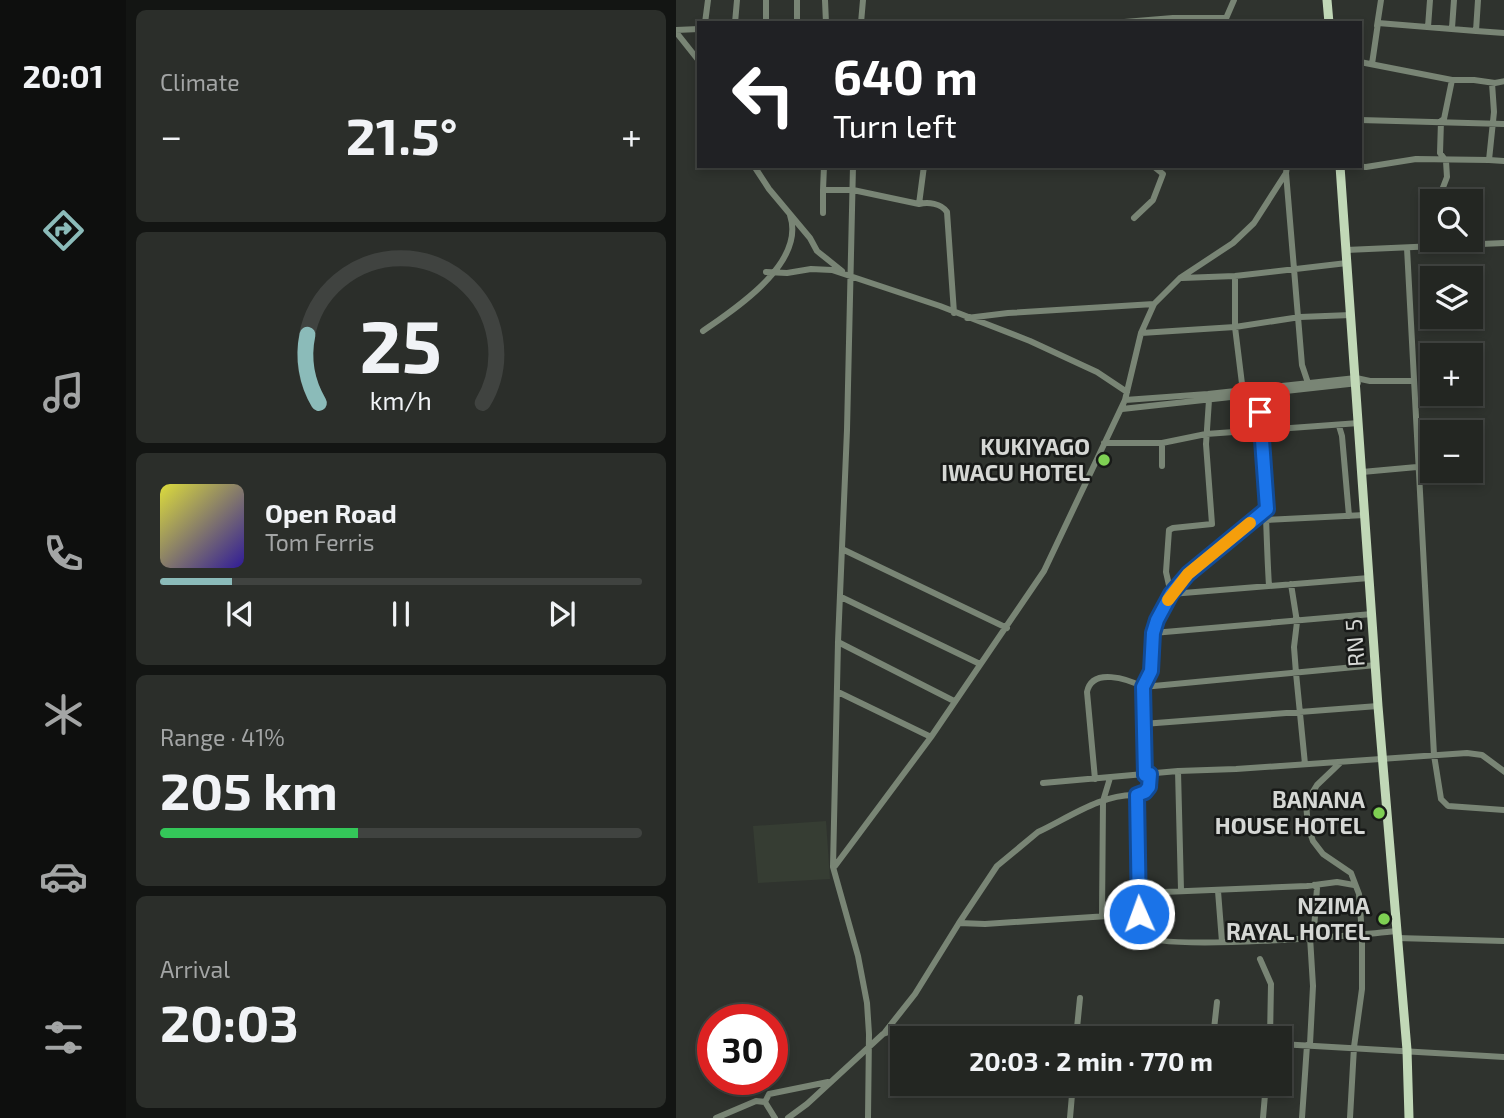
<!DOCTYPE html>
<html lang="en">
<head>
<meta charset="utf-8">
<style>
	:root { --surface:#232622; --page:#2b2e2a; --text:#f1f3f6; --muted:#a3a5a5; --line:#404340; --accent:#8bbbb9 }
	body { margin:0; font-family:"Exo 2",sans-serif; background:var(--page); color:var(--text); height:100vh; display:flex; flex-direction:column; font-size:26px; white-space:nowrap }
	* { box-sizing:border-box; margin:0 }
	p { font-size:23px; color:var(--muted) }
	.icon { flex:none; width:38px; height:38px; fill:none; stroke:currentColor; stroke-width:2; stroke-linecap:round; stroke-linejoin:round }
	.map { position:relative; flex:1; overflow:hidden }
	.sheet { display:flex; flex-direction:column; gap:10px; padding:10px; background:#131513; width:550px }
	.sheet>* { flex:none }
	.banner { position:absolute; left:21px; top:21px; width:665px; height:147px; border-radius:0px; box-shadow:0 4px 10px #0003,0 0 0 2px var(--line); background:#202124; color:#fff; overflow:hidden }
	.controls { position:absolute; left:744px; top:189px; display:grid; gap:14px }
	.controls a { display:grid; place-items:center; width:63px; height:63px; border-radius:0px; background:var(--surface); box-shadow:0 4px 10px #0003,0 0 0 2px var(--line); font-size:35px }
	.speed { position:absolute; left:21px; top:1004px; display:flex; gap:14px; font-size:35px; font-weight:700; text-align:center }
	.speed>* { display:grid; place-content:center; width:91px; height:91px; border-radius:50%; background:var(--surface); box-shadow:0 4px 10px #0003,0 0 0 2px var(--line); line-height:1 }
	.speed .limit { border:10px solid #d22; background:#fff; color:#111 }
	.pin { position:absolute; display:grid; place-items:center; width:60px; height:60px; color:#fff; margin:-30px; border-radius:14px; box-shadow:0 4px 10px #0006 }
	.me { position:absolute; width:77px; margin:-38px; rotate:358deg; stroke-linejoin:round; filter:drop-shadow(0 0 5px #0008) }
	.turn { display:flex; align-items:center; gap:24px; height:147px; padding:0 21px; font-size:32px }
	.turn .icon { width:91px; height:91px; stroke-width:2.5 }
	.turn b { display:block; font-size:49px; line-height:60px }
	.big { font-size:52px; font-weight:700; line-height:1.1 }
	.sheet .widget { flex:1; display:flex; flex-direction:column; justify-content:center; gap:10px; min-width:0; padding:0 24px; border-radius:10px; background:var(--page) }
	.sheet .dial { align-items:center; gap:0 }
	.dial svg { height:182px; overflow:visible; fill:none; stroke:var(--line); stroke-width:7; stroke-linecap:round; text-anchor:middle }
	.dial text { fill:var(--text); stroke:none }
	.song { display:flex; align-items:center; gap:21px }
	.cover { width:84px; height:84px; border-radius:10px; background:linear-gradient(135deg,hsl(60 70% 55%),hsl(250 70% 35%)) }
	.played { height:7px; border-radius:4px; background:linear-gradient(90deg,var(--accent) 15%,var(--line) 15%) }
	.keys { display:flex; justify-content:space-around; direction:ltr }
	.heat { display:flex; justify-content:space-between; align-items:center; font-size:38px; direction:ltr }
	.charge { height:10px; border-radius:5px; background:linear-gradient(90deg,#34c759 41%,var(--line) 0) }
	.trip { position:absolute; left:214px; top:1026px; width:402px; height:70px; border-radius:0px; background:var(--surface); box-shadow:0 4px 10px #0003,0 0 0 2px var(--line); font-weight:700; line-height:70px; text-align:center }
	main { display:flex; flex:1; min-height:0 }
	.dock { display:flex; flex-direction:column; width:126px; justify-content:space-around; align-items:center; background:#0e0f0e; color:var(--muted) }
	.dock .icon { width:49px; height:49px }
	.dock .active { color:var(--accent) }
	.dock b { font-size:32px; color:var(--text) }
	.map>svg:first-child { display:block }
</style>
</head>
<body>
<main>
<nav class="dock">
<b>20:01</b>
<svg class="icon active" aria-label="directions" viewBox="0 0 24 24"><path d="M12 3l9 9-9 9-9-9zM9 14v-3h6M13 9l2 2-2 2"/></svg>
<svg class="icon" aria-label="music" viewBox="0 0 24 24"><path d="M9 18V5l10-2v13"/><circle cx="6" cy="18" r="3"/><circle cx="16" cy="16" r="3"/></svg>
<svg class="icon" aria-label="phone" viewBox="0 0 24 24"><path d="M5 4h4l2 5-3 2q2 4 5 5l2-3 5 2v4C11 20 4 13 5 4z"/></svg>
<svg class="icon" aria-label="climate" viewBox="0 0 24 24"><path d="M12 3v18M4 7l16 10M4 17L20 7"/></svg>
<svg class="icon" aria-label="car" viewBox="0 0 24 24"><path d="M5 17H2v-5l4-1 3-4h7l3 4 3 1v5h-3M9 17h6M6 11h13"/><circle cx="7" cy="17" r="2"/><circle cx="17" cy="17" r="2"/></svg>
<svg class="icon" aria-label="filters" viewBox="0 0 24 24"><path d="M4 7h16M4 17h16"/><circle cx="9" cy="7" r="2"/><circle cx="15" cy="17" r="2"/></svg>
</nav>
<section class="sheet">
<div class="widget"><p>Climate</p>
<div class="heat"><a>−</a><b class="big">21.5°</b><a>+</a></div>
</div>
<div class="widget dial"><svg viewBox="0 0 100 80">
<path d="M14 69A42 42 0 1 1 86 69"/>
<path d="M14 69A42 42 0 0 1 9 39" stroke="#8bbbb9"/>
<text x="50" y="56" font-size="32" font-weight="700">25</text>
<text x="50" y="72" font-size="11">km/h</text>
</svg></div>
<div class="widget">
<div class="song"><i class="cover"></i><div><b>Open Road</b><p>Tom Ferris</p></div></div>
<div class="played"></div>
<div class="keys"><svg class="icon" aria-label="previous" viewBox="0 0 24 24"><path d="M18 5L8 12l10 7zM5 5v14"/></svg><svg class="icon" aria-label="pause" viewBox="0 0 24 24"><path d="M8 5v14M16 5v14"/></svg><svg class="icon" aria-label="next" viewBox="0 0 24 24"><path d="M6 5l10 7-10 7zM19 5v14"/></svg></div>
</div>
<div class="widget"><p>Range · 41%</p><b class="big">205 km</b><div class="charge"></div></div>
<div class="widget"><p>Arrival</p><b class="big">20:03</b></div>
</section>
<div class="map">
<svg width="829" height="1118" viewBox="0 0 829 1118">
	<rect width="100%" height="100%" fill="#2f332e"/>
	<!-- built -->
	<path fill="#363d33" d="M 150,821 L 154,879 L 82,883 L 77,826 Z"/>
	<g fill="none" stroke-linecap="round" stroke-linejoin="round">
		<!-- street -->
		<path stroke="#798575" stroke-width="6" d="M 121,0 L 121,23
			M 149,0 L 150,23
			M 29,23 L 32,0
			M 59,23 L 61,0
			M 90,23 L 90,0
			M 185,23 L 187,0
			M 436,23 L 497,18 L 549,18
			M 548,23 L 558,0
			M 701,26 L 705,0
			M 752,27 L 754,0
			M 776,28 L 778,0
			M 0,30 L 23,29
			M 800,31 L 829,33
			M 0,32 L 23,61
			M 684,62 L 776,80 L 798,80 L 819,83 L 829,81
			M 696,64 L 702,23 L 800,31 L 802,0
			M 684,120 L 829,124
			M 813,160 L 829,161
			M 78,166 L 93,189 L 134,238 L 141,251 L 166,271
			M 148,166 L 147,190 L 177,190 L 243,204 C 252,202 265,203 271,212 L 278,313
			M 177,166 L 171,430 L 162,642 L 157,867 L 182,956 L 191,1003 L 193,1034 L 192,1118
			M 666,166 L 690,167 L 740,159 L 813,160 L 818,112 L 816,83
			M 610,173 L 626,365 L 633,386
			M 766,201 L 766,190 L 771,177 L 770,161 L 764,153 L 765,121 L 768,119 L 776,80
			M 243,204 L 248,166
			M 147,213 L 147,190
			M 458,218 L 477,200 L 487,174 L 477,166
			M 731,248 L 758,755 L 765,799 L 772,806 L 829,810
			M 670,250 L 829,243
			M 90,272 L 111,273 L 135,269 L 156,270 L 264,306 L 354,341 L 421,372 L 451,392
			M 559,276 L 559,327 L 567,392
			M 506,278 L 559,276 L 671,263
			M 291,318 L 332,313 L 478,304
			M 27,331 C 60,308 130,263 114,215
			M 465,333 L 559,327 L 624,317 L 675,315
			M 583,394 C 590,458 589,522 593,586
			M 449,400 L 532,394 L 680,378 L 694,381 L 738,381
			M 533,400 L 530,444 L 536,524 L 497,528 L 493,530 L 490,572 L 495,594 L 693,578
			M 446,409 L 682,383
			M 663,426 L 666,436 L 673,516
			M 428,443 L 486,443 L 530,434 L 683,423
			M 486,466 L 486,443
			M 686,472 L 741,467
			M 589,520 L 689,515
			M 166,549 L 331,628
			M 615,584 L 621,622 L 618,647 L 620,673 L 629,764
			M 165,597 L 304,664
			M 477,633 L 696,614
			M 162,642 L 278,701
			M 162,692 L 255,737
			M 467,724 L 702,706
			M 664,763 L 641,785 L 630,803 L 632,827 L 637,841 L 647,854 L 675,873 L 683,894 L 686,935 L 686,989 L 678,1047 L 674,1118
			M 502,771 L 505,890
			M 474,774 C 474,786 473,791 461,795 L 463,914 C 463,920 462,930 466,935 C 482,952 687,935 720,931
			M 469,775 L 467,687 C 482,669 473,642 481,619 C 497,574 555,539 591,509
			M 419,779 L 411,692 C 416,667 452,679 467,687 L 700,665
			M 367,783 L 502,771 L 560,769 L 791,753 L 806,755 L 829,772
			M 159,866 L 255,737 L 368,571 L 449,400 L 465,333 L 478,304 L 504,278 L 557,243 L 578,223 L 610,173 L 611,166
			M 542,891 L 546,942
			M 463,893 L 631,886 L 661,882 L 678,885
			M 426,916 L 427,801 L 434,778
			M 283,923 L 321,866 L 362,832 C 392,818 427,793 461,795
			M 721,938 L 829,941
			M 584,959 L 595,984 L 594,1038
			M 209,1032 L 239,994 L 283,923 L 309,924 L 463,914
			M 400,1038 L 404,998
			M 537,1038 L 541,1002
			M 604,1044 L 829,1057
			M 634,1044 L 637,986 L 634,937 L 638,929 L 641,888 L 638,885
			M 40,1118 L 80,1101 L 89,1102
			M 99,1118 L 89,1102 L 93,1094 L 152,1082
			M 112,1118 L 131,1104 L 207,1034 L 226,1027 L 312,1028 L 473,1038
			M 394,1118 L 397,1083
			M 587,1118 L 590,1083
			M 626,1118 L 631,1045"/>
		<!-- primary -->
		<path stroke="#c1d8b7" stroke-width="9" d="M 651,0 L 653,23
			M 664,166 L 702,706 L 731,1050 L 733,1118"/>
	</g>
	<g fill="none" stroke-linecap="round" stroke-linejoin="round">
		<!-- route casing -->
		<g stroke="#114b97" stroke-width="18">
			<path id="route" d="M 463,914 L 461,795 L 469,792 L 473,787 L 474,774 L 469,775 L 467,687 L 475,671 L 477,633 L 481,620 L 495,594 L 512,574 L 591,509 L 584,412"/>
		</g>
		<!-- route -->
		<use href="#route" stroke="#1a73e8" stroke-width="12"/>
		<!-- slow -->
		<path stroke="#f59e0b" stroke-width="12" d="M 492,600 L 512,574 L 574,523"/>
	</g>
	<!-- markers -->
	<g fill="#7ed053" stroke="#181a18" stroke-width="2.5">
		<circle cx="428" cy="460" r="7"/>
		<circle cx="703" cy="813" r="7"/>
		<circle cx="708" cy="919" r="7"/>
	</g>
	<g text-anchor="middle" stroke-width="5" stroke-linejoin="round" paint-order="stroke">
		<!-- poi labels -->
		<g font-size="23" font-weight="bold" fill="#d5d7d4" stroke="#181a18" text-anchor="end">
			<text x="414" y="455">KUKIYAGO<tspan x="414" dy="26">IWACU HOTEL</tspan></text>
			<text x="689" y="808">BANANA<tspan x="689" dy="26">HOUSE HOTEL</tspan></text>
			<text x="694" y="914">NZIMA<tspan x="694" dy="26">RAYAL HOTEL</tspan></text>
		</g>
		<!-- street labels -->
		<g font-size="23" fill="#d5d7d4" stroke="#181a18">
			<text transform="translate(679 643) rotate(-94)" y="8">RN 5</text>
		</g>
	</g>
</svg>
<div class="controls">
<a><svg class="icon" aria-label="search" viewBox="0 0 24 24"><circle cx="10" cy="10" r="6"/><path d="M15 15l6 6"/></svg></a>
<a><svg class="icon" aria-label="layers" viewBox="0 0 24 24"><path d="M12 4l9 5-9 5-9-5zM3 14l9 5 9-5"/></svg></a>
<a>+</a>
<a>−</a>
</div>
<div class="speed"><div class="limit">30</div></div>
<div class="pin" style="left:584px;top:412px;background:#d93025"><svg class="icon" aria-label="arrive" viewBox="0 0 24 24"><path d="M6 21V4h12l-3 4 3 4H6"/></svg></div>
<svg class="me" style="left:463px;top:914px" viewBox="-20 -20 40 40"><circle r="17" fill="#1a73e8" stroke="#fff" stroke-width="3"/><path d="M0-11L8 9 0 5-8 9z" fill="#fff"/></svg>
<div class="trip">20:03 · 2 min · 770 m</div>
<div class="banner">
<div class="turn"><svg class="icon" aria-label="left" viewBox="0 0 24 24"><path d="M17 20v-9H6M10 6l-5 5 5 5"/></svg><div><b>640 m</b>Turn left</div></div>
</div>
</div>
</main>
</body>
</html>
